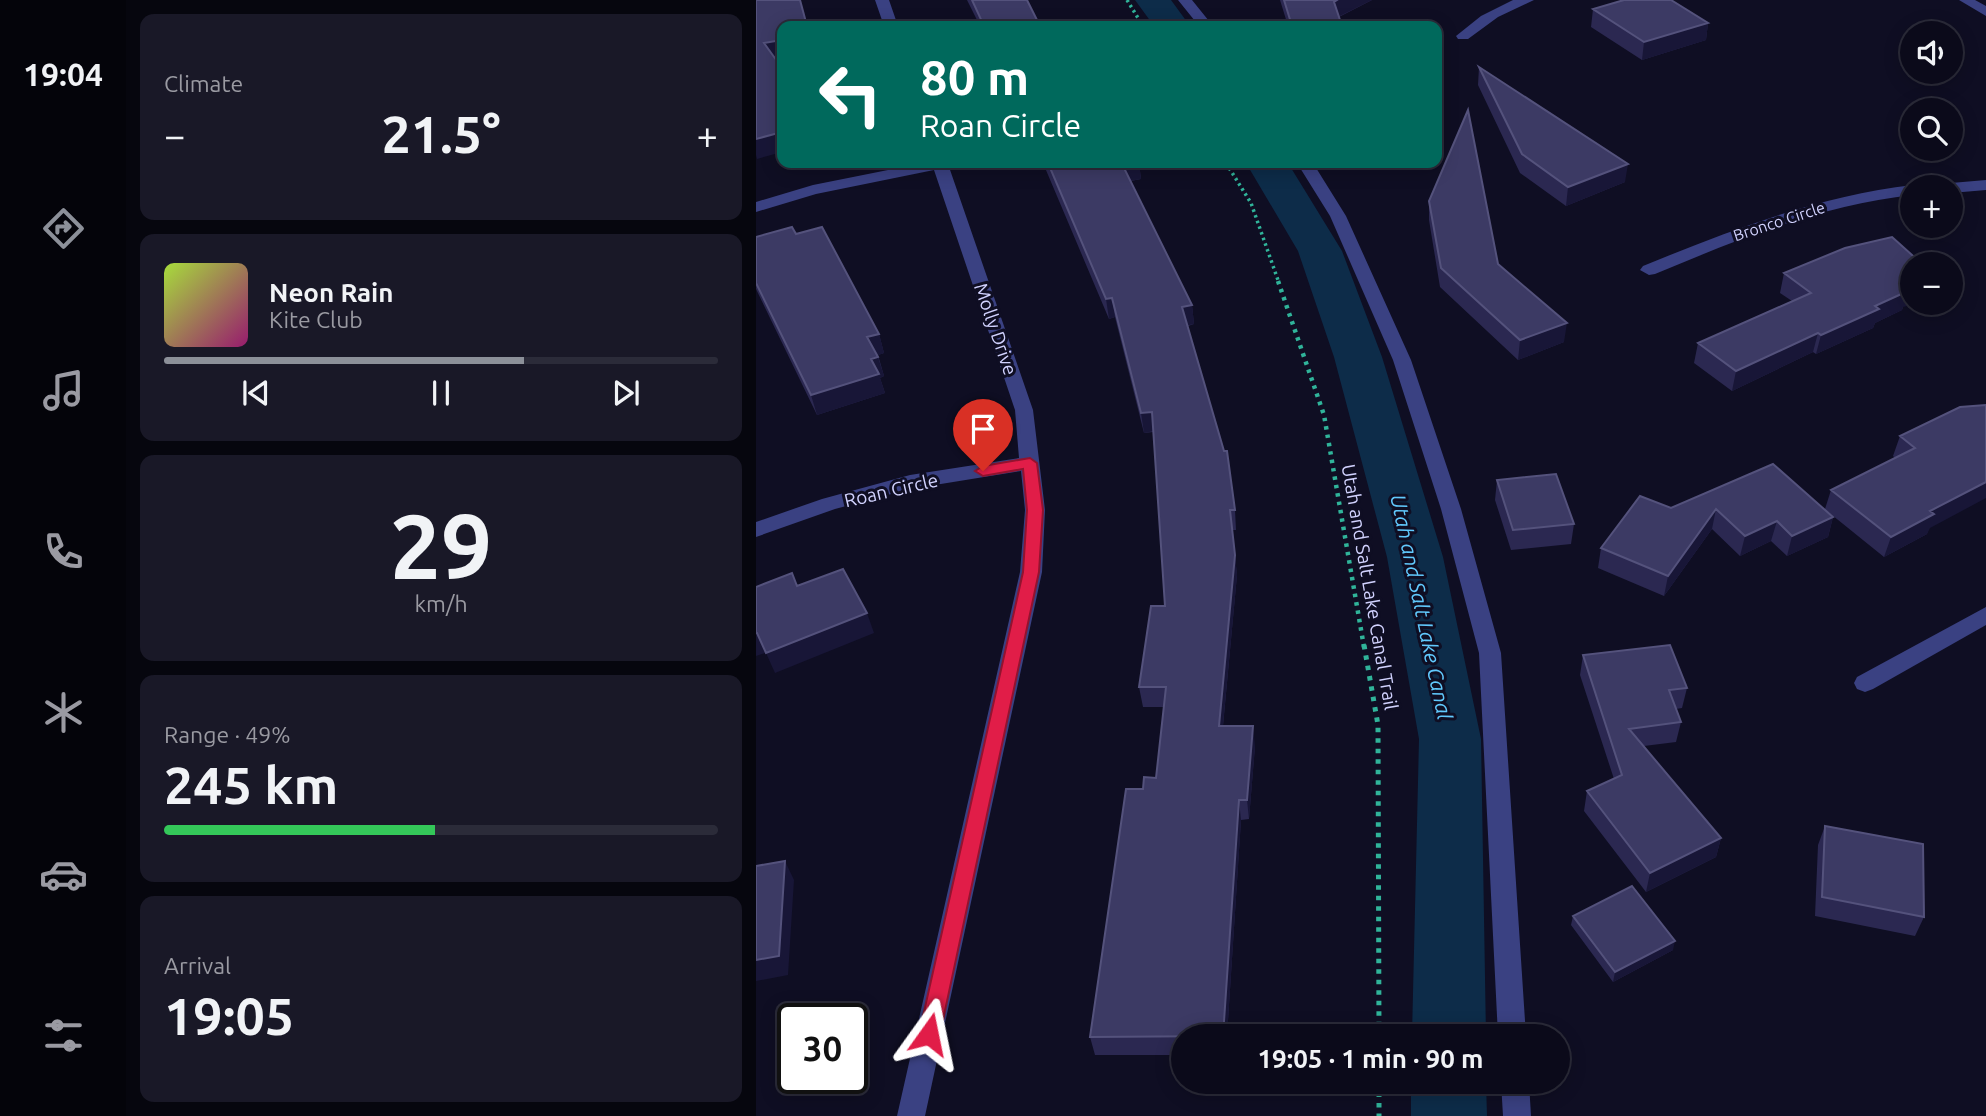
<!DOCTYPE html>
<html lang="en">
<head>
<meta charset="utf-8">
<style>
	:root { --surface:#0b0a1a; --page:#191827; --text:#f1f3f6; --muted:#9a9aa2; --line:#2b2b39; --accent:#8c9099 }
	body { margin:0; font-family:Ubuntu,sans-serif; background:var(--page); color:var(--text); height:100vh; display:flex; flex-direction:column; font-size:26px; white-space:nowrap }
	* { box-sizing:border-box; margin:0 }
	p { font-size:23px; color:var(--muted) }
	.icon { flex:none; width:38px; height:38px; fill:none; stroke:currentColor; stroke-width:2; stroke-linecap:round; stroke-linejoin:round }
	.map { position:relative; flex:1; overflow:hidden }
	.drawer { display:flex; flex-direction:column; gap:14px; padding:14px; background:#06060e; width:630px }
	.drawer>* { flex:none }
	.guide { position:absolute; left:21px; top:21px; width:665px; height:147px; border-radius:14px; box-shadow:0 4px 18px #0003,0 0 0 2px var(--line); background:#00695c; color:#fff; overflow:hidden }
	.tools { position:absolute; left:1144px; top:21px; display:grid; gap:14px }
	.tools a { display:grid; place-items:center; width:63px; height:63px; border-radius:50%; background:var(--surface); box-shadow:0 4px 18px #0003,0 0 0 2px var(--line); font-size:35px }
	.speed { position:absolute; left:21px; top:1003px; display:flex; gap:14px; font-size:35px; font-weight:700; text-align:center }
	.speed>* { display:grid; place-content:center; width:91px; height:91px; border-radius:50%; background:var(--surface); box-shadow:0 4px 18px #0003,0 0 0 2px var(--line); line-height:1 }
	.speed .limit { border:4px solid #111; border-radius:10px; background:#fff; color:#111 }
	.pin { position:absolute; display:grid; place-items:center; width:60px; height:60px; color:#fff; margin:-72px -30px; border-radius:50% 50% 50% 0; rotate:-45deg; box-shadow:0 0 7px #0007 }
	.pin .icon { rotate:45deg }
	.me { position:absolute; width:77px; margin:-38px; rotate:12deg; stroke-linejoin:round; filter:drop-shadow(0 0 5px #0008) }
	.turn { display:flex; align-items:center; gap:24px; height:147px; padding:0 28px; font-size:32px }
	.turn .icon { width:91px; height:91px; stroke-width:2.5 }
	.turn b { display:block; font-size:49px; line-height:60px }
	.big { font-size:52px; font-weight:700; line-height:1.1 }
	.drawer .widget { flex:1; display:flex; flex-direction:column; justify-content:center; gap:10px; min-width:0; padding:0 24px; border-radius:14px; background:var(--page) }
	.drawer .dial { align-items:center; gap:0 }
	.dial b { font-size:91px; line-height:1 }
	.song { display:flex; align-items:center; gap:21px }
	.cover { width:84px; height:84px; border-radius:10px; background:linear-gradient(135deg,hsl(80 70% 55%),hsl(320 70% 35%)) }
	.played { height:7px; border-radius:4px; background:linear-gradient(90deg,var(--accent) 65%,var(--line) 65%) }
	.keys { display:flex; justify-content:space-around; direction:ltr }
	.heat { display:flex; justify-content:space-between; align-items:center; font-size:38px; direction:ltr }
	.charge { height:10px; border-radius:5px; background:linear-gradient(90deg,#34c759 49%,var(--line) 0) }
	.trip { position:absolute; left:415px; top:1024px; width:399px; height:70px; border-radius:35px; background:var(--surface); box-shadow:0 4px 18px #0003,0 0 0 2px var(--line); font-weight:700; line-height:70px; text-align:center }
	main { display:flex; flex:1; min-height:0 }
	.menu { display:flex; flex-direction:column; width:126px; justify-content:space-around; align-items:center; background:#04040a; color:var(--muted) }
	.menu .icon { width:49px; height:49px }
	.menu .active { color:var(--accent) }
	.menu b { font-size:32px; color:var(--text) }
	.map>svg:first-child { display:block }
</style>
</head>
<body>
<main>
<nav class="menu">
<b>19:04</b>
<svg class="icon active" aria-label="directions" viewBox="0 0 24 24"><path d="M12 3l9 9-9 9-9-9zM9 14v-3h6M13 9l2 2-2 2"/></svg>
<svg class="icon" aria-label="music" viewBox="0 0 24 24"><path d="M9 18V5l10-2v13"/><circle cx="6" cy="18" r="3"/><circle cx="16" cy="16" r="3"/></svg>
<svg class="icon" aria-label="phone" viewBox="0 0 24 24"><path d="M5 4h4l2 5-3 2q2 4 5 5l2-3 5 2v4C11 20 4 13 5 4z"/></svg>
<svg class="icon" aria-label="climate" viewBox="0 0 24 24"><path d="M12 3v18M4 7l16 10M4 17L20 7"/></svg>
<svg class="icon" aria-label="car" viewBox="0 0 24 24"><path d="M5 17H2v-5l4-1 3-4h7l3 4 3 1v5h-3M9 17h6M6 11h13"/><circle cx="7" cy="17" r="2"/><circle cx="17" cy="17" r="2"/></svg>
<svg class="icon" aria-label="filters" viewBox="0 0 24 24"><path d="M4 7h16M4 17h16"/><circle cx="9" cy="7" r="2"/><circle cx="15" cy="17" r="2"/></svg>
</nav>
<section class="drawer">
<div class="widget"><p>Climate</p>
<div class="heat"><a>−</a><b class="big">21.5°</b><a>+</a></div>
</div>
<div class="widget">
<div class="song"><i class="cover"></i><div><b>Neon Rain</b><p>Kite Club</p></div></div>
<div class="played"></div>
<div class="keys"><svg class="icon" aria-label="previous" viewBox="0 0 24 24"><path d="M18 5L8 12l10 7zM5 5v14"/></svg><svg class="icon" aria-label="pause" viewBox="0 0 24 24"><path d="M8 5v14M16 5v14"/></svg><svg class="icon" aria-label="next" viewBox="0 0 24 24"><path d="M6 5l10 7-10 7zM19 5v14"/></svg></div>
</div>
<div class="widget dial"><b>29</b><p>km/h</p></div>
<div class="widget"><p>Range · 49%</p><b class="big">245 km</b><div class="charge"></div></div>
<div class="widget"><p>Arrival</p><b class="big">19:05</b></div>
</section>
<div class="map">
<svg width="1230" height="1116" viewBox="0 0 1230 1116">
	<rect width="100%" height="100%" fill="#0f0e23"/>
	<g fill="none" stroke-linecap="round" stroke-linejoin="round">
		<!-- canal -->
		<path fill="#0d2c49" fill-rule="evenodd" d="M 379,0 L 415,0 L 434,26 L 398,26 Z
			M 490,163 L 532,163 L 586,251 L 626,357 L 687,557 L 725,739 L 730,1036 L 656,1036 L 663,739 L 631,557 L 578,357 L 542,251 Z
			M 655,1082 L 730,1082 L 731,1116 L 655,1116 Z"/>
		<!-- path-far2 -->
		<path stroke="#30b49a" stroke-width="3.5" stroke-dasharray="2.5 3.5" stroke-linecap="butt" d="M 371,0 L 387,26
			M 470,163 L 495,203 L 523,283"/>
		<!-- path-far1 -->
		<path stroke="#30b49a" stroke-width="4.5" stroke-dasharray="3.5 5" stroke-linecap="butt" d="M 522,281 L 568,415 L 608,647"/>
		<!-- path -->
		<path stroke="#30b49a" stroke-width="5" stroke-dasharray="4.5 6" stroke-linecap="butt" d="M 608,645 L 622,725 L 623,1036
			M 623,1082 L 623,1116"/>
		<!-- minor -->
		<path fill="#3a4182" fill-rule="evenodd" d="M 119,0 L 133,0 L 142,26 L 128,26 Z
			M 422,0 L 436,0 L 457,26 L 443,26 Z
			M 757,0 L 778,0 L 742,17 L 712,39 L 702,39 L 700,36 L 725,16 Z
			M 1203,0 L 1219,0 L 1230,6 L 1230,16 Z
			M 167,163 L 192,164 L 277,410 L 289,510 L 286,572 L 169,1116 L 141,1116 L 264,572 L 269,510 L 265,471 L 154,489 L 79,509 L 0,537 L 0,522 L 66,499 L 154,475 L 263,458 L 259,410 L 178,170 L 60,194 L 0,212 L 0,202 L 57,185 Z
			M 541,163 L 557,163 L 590,216 L 655,360 L 705,509 L 745,653 L 770,1036 L 742,1036 L 723,653 L 685,509 L 637,360 L 574,216 Z
			M 1230,180 L 1230,190 L 1195,193 L 1195,187 L 1188,187 L 1195,183 Z
			M 1157,185 L 1163,187 L 1157,187 L 1157,195 C 1066,205 983,239 899,274 L 893,275 L 884,270 L 887,266 C 975,230 1062,196 1157,185 Z
			M 1230,607 L 1230,625 L 1117,689 L 1109,692 L 1101,689 L 1098,683 L 1101,677 Z
			M 745,1082 L 773,1082 L 775,1116 L 747,1116 Z"/>
	</g>
	<!-- wall -->
	<path fill="#2b2851" d="M 211,0 L 271,0 L 284,26 L 224,26 Z
		M 524,0 L 616,0 L 583,17 L 586,26 L 532,26 Z
		M 837,9 L 952,23 L 950,40 L 886,60 L 835,27 Z
		M 723,67 L 869,182 L 810,206 L 764,173 L 722,85 Z
		M 287,163 L 383,163 L 385,179 L 375,181 L 436,305 L 438,324 L 432,326 L 479,510 L 480,530 L 476,530 L 481,575 L 467,726 L 499,746 L 493,819 L 485,820 L 471,1036 L 427,1036 L 427,1055 L 339,1055 L 334,1037 L 387,789 L 400,778 L 408,707 L 387,707 L 383,687 L 409,606 L 397,432 L 388,433 L 359,317 L 353,319 Z
		M 673,201 L 742,264 L 808,342 L 762,360 L 684,287 L 673,220 Z
		M 0,237 L 123,334 L 128,353 L 122,355 L 128,376 L 124,378 L 129,393 L 61,415 L 0,289 Z
		M 1028,273 L 1147,307 L 1146,310 L 1119,323 L 1117,328 L 1060,354 L 1057,352 L 976,391 L 938,363 L 942,343 L 1036,301 L 1024,293 Z
		M 1204,407 L 1171,534 L 1128,557 L 1071,511 L 1077,517 L 1072,537 L 1031,556 L 1015,541 L 984,556 L 956,529 L 908,596 L 842,568 L 845,548 L 915,508 L 1069,509 L 1075,490 L 1139,458 L 1137,456 L 1144,436 Z
		M 741,480 L 818,524 L 815,544 L 755,550 L 739,500 Z
		M 827,655 L 931,688 L 926,708 L 920,709 L 925,722 L 920,742 L 888,746 L 965,838 L 960,857 L 890,892 L 828,811 L 831,791 L 858,779 L 824,675 Z
		M 1069,826 L 1168,917 L 1159,936 L 1059,916 L 1062,845 Z
		M 817,916 L 917,950 L 857,982 L 815,925 Z"/>
	<!-- shaded-wall -->
	<path fill="#181637" d="M 581,0 L 616,0 L 578,19 L 578,2 Z
		M 952,23 L 950,40 L 886,60 L 888,42 Z
		M 26,40 L 26,58 L 13,61 L 8,43 Z
		M 26,132 L 26,152 L 1,159 L 0,155 L 0,139 Z
		M 370,163 L 383,163 L 385,179 L 368,182 L 366,164 Z
		M 872,164 L 869,182 L 810,206 L 812,187 Z
		M 1157,286 L 1157,303 L 1163,303 L 1147,307 L 1146,310 L 1119,323 L 1117,328 L 1060,354 L 1065,335 L 1119,306 L 1150,288 Z
		M 356,298 L 359,317 L 353,319 L 350,299 Z
		M 436,305 L 438,324 L 428,326 L 426,307 Z
		M 811,323 L 808,342 L 762,360 L 764,340 Z
		M 1062,333 L 1057,352 L 976,391 L 980,371 Z
		M 123,334 L 128,353 L 117,357 L 111,337 Z
		M 122,357 L 128,376 L 124,378 L 129,393 L 61,415 L 55,395 L 115,359 Z
		M 396,412 L 398,431 L 388,433 L 385,413 Z
		M 1230,482 L 1230,498 L 1174,528 L 1171,534 L 1128,557 L 1135,537 L 1174,511 Z
		M 960,509 L 956,529 L 908,596 L 912,576 Z
		M 1077,517 L 1072,537 L 1031,556 L 1036,536 Z
		M 1021,521 L 1015,541 L 984,556 L 989,536 Z
		M 479,555 L 481,575 L 465,746 L 463,726 Z
		M 111,613 L 118,633 L 19,673 L 10,653 Z
		M 0,633 L 1,633 L 9,653 L 0,656 Z
		M 497,726 L 499,746 L 493,819 L 491,800 Z
		M 483,800 L 485,820 L 471,1036 L 467,1036 Z
		M 965,838 L 960,857 L 890,892 L 894,873 Z
		M 29,861 L 38,880 L 32,975 L 0,981 L 0,960 Z
		M 919,941 L 917,950 L 857,982 L 859,972 Z"/>
	<!-- building -->
	<path fill="#3c3a64" stroke="#54527c" stroke-width="2" d="M 0,0 L 44,0 L 51,26 L 26,26 L 26,40 L 8,43 L 26,68 L 26,132 L 0,139 Z
		M 216,0 L 271,0 L 284,26 L 228,26 Z
		M 528,0 L 581,0 L 578,2 L 586,26 L 536,26 Z
		M 868,0 L 915,0 L 952,23 L 888,42 L 837,9 Z
		M 723,67 L 872,164 L 812,187 L 766,154 Z
		M 712,110 L 742,264 L 811,323 L 764,340 L 685,268 L 673,201 Z
		M 292,163 L 370,163 L 366,164 L 436,305 L 426,307 L 468,451 L 471,451 L 479,510 L 474,510 L 479,555 L 463,726 L 497,726 L 491,800 L 483,800 L 467,1036 L 334,1037 L 370,789 L 387,789 L 388,777 L 400,778 L 410,687 L 383,687 L 395,606 L 409,606 L 396,412 L 385,413 L 356,298 L 350,299 Z
		M 36,227 L 40,234 L 66,227 L 123,334 L 111,337 L 122,357 L 115,359 L 123,374 L 55,395 L 0,283 L 0,237 Z
		M 1136,237 L 1166,264 L 1157,264 L 1157,286 L 1150,288 L 1152,291 L 1119,306 L 1123,309 L 1065,335 L 1062,333 L 980,371 L 942,343 L 1055,293 L 1028,273 L 1089,248 Z
		M 1230,405 L 1230,482 L 1174,511 L 1178,514 L 1135,537 L 1075,490 L 1159,448 L 1144,436 L 1204,407 Z
		M 1017,464 L 1077,517 L 1036,536 L 1021,521 L 989,536 L 960,509 L 912,576 L 845,548 L 884,496 L 915,508 Z
		M 800,474 L 818,524 L 757,530 L 741,480 Z
		M 87,569 L 111,613 L 10,653 L 1,633 L 0,633 L 0,587 L 36,573 L 41,586 Z
		M 914,645 L 931,688 L 913,690 L 925,722 L 873,729 L 965,838 L 894,873 L 831,791 L 866,775 L 827,655 Z
		M 1069,826 L 1167,844 L 1168,917 L 1066,897 Z
		M 29,861 L 23,956 L 0,960 L 0,866 Z
		M 876,886 L 919,941 L 859,972 L 817,916 Z"/>
	<!-- route -->
	<path fill="#e11d48" stroke="#92132f" stroke-width="2" d="M 274,458 L 281,463 L 287,510 L 283,572 L 184,1034 L 181,1041 L 173,1044 L 166,1041 L 163,1034 L 267,572 L 271,510 L 267,469 L 227,476 L 219,471 L 227,466 Z"/>
	<g text-anchor="middle" stroke-width="6" stroke-linejoin="round" paint-order="stroke">
		<!-- far-street labels -->
		<g font-size="16" fill="#d1d2fe" stroke="#0f0e23">
			<text transform="translate(1023 221) rotate(-18)" y="6">Bronco Circle</text>
		</g>
		<!-- street labels -->
		<g font-size="19" fill="#d1d2fe" stroke="#0f0e23">
			<text transform="translate(240 329) rotate(71)" y="7">Molly Drive</text>
			<text transform="translate(135 490) rotate(-13)" y="7">Roan Circle</text>
			<text transform="translate(614 587) rotate(80)" y="7">Utah and Salt Lake Canal Trail</text>
		</g>
		<!-- water labels -->
		<g font-size="21" font-style="italic" fill="#61c9fd" stroke="#0f0e23">
			<text transform="translate(665 607) rotate(78)" y="7">Utah and Salt Lake Canal</text>
		</g>
	</g>
</svg>
<div class="tools">
<a><svg class="icon" aria-label="sound" viewBox="0 0 24 24"><path d="M4 9h4l5-4v14l-5-4H4zM17 9q2 3 0 6"/></svg></a>
<a><svg class="icon" aria-label="search" viewBox="0 0 24 24"><circle cx="10" cy="10" r="6"/><path d="M15 15l6 6"/></svg></a>
<a>+</a>
<a>−</a>
</div>
<div class="speed"><div class="limit">30</div></div>
<div class="pin" style="left:227px;top:471px;background:#d93025"><svg class="icon" aria-label="arrive" viewBox="0 0 24 24"><path d="M6 21V4h12l-3 4 3 4H6"/></svg></div>
<svg class="me" style="left:173px;top:1034px" viewBox="-20 -20 40 40"><path d="M0-17L14 15 0 8-14 15z" fill="#e11d48" stroke="#fff" stroke-width="4"/></svg>
<div class="trip">19:05 · 1 min · 90 m</div>
<div class="guide">
<div class="turn"><svg class="icon" aria-label="left" viewBox="0 0 24 24"><path d="M17 20v-9H6M10 6l-5 5 5 5"/></svg><div><b>80 m</b>Roan Circle</div></div>
</div>
</div>
</main>
</body>
</html>
